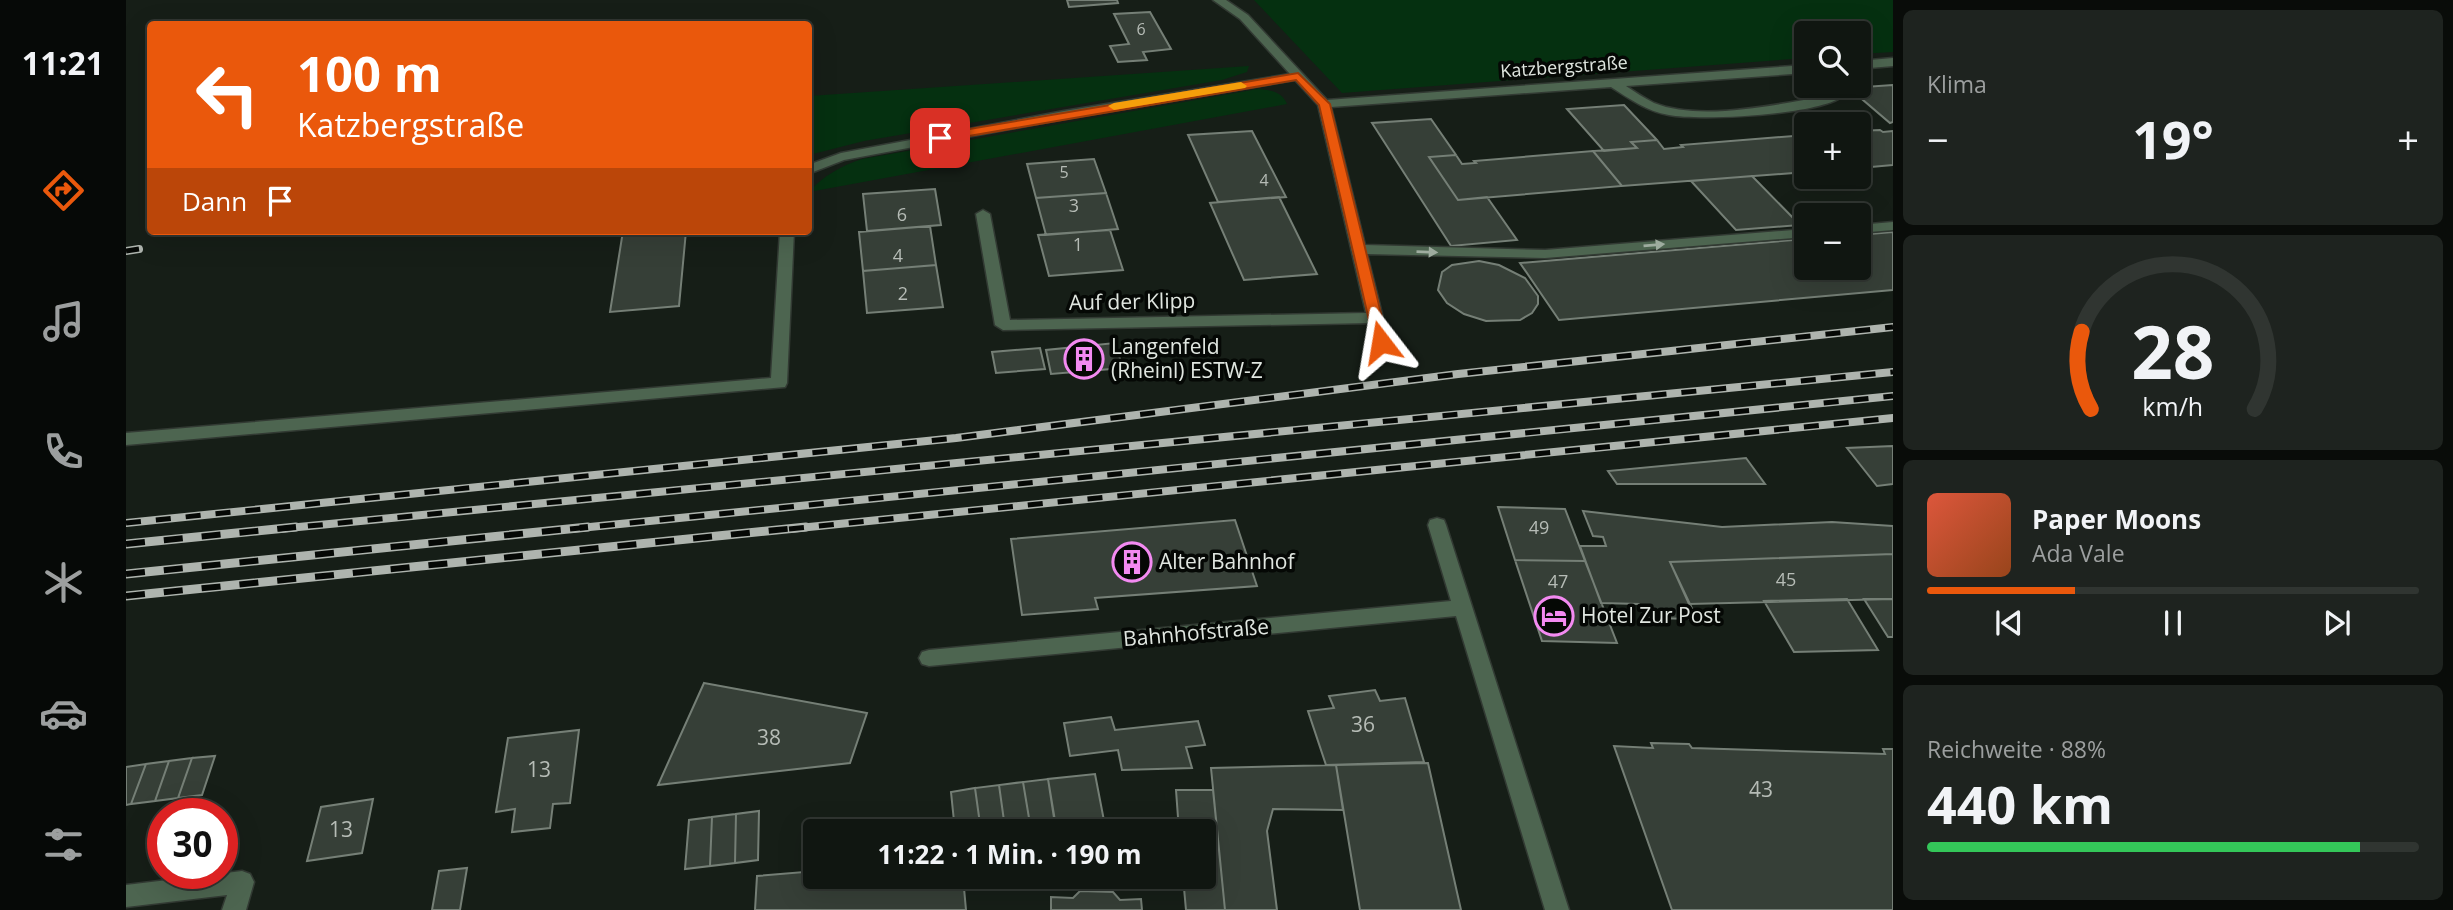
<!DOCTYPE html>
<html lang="de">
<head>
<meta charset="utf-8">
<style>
	:root { --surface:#101611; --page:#1e231f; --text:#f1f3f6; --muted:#9c9f9f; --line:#303531; --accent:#ea580c }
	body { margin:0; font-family:"Open Sans",sans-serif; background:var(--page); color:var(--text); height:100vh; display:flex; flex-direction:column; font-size:26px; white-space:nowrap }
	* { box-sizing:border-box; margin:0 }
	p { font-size:23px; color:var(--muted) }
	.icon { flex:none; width:38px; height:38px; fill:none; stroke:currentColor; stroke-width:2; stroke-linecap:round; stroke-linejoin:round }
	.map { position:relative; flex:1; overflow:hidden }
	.side { display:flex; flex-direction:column; gap:10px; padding:10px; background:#090c09; width:560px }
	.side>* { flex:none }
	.hud { position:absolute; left:21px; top:21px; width:665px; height:214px; border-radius:7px; box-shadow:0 7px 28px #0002,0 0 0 2px var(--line); background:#ea580c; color:#fff; overflow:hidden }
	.tools { position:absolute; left:1668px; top:21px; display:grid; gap:14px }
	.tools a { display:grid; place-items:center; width:77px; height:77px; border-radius:7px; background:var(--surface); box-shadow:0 7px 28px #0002,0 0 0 2px var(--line); font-size:35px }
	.speed { position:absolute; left:21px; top:798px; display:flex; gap:14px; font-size:35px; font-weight:700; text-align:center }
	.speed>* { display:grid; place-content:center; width:91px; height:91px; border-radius:50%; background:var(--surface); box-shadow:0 7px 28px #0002,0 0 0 2px var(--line); line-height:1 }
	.speed .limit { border:10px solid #d22; background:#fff; color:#111 }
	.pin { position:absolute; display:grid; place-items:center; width:60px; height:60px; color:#fff; margin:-30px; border-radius:14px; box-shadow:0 4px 10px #0006 }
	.me { position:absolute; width:77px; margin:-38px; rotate:346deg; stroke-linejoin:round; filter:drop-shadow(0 0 5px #0008) }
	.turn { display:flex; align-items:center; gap:24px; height:147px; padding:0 35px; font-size:32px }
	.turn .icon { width:91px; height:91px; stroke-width:2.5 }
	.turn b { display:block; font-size:49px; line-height:60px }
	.then { display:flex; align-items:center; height:66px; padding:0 35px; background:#0003; gap:14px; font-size:26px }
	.big { font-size:52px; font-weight:700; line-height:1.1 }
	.side .card { flex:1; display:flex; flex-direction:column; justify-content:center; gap:10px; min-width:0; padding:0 24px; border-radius:10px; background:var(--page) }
	.side .dial { align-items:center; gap:0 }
	.dial svg { height:182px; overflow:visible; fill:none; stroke:var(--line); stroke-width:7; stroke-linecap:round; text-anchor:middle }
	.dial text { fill:var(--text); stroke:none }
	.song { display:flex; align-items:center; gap:21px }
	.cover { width:84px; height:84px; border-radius:10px; background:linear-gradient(135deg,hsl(10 70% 55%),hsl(20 70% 35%)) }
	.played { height:7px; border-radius:4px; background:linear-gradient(90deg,var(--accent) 30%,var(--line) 30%) }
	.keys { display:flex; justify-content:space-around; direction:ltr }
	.heat { display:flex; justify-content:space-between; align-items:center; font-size:38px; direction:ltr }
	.charge { height:10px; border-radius:5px; background:linear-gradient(90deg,#34c759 88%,var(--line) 0) }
	.trip { position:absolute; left:677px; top:819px; width:413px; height:70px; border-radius:7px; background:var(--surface); box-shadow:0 7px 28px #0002,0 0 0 2px var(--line); font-weight:700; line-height:70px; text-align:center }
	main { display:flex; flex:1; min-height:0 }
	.tabs { display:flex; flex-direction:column; width:126px; justify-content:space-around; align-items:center; background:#060907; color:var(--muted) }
	.tabs .icon { width:49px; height:49px }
	.tabs .active { color:var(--accent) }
	.tabs b { font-size:32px; color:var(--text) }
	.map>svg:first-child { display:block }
</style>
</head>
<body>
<main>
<nav class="tabs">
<b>11:21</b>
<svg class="icon active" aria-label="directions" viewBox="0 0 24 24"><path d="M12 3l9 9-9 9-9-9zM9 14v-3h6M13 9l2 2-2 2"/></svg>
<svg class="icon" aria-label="music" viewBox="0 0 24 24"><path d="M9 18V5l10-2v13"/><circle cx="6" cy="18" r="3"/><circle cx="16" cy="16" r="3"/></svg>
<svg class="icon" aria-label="phone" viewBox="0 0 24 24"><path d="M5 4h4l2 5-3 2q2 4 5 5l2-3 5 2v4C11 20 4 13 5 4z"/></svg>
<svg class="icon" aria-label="climate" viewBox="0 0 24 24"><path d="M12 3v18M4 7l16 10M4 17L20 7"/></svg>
<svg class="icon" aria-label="car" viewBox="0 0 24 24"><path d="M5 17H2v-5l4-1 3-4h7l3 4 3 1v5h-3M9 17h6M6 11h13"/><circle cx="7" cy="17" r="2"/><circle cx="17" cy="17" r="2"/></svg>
<svg class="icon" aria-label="filters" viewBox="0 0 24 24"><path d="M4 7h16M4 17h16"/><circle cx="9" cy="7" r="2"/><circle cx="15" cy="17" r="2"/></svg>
</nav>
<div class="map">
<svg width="1767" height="910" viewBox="0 0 1767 910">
	<rect width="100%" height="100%" fill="#161e17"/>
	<!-- green -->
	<path fill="#053010" d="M 1128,0 L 1767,0 L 1767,52 L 1733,54 L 1732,33 L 1680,33 L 1680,58 L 1216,93 Z
		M 1123,66 L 1121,72 L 1096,80 L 738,141 L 683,155 L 683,96 Z
		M 1132,89 C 1145,90 1156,92 1161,104 L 683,192 C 697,176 715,166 736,159 Z"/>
	<!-- building -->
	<path fill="#363f37" stroke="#757f76" stroke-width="2" d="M 941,0 L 991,0 L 992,3 L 943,7 Z
		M 1024,12 L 1045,49 L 1017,52 L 1021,60 L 992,62 L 984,46 L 1003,44 L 988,14 Z
		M 1767,85 L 1767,122 L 1764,123 L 1723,88 Z
		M 1498,105 L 1531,140 L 1505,142 L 1511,148 L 1478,151 L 1441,109 Z
		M 1305,119 L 1330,155 L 1303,157 L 1332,200 L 1361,197 L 1391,240 L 1325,246 L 1246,123 Z
		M 1754,130 L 1757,132 L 1767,131 L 1767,165 L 1745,167 L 1732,156 L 1732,131 Z
		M 1126,131 L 1160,197 L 1092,202 L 1062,135 Z
		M 1680,135 L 1680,172 L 1496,186 L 1467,151 L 1511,148 L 1505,142 L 1531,140 L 1538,149 L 1557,147 L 1555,145 Z
		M 1467,151 L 1496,186 L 1332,200 L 1303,157 L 1330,155 L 1336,164 L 1350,163 L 1348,161 Z
		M 968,159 L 980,193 L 910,198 L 901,164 Z
		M 1626,176 L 1674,225 L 1610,230 L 1565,181 Z
		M 809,189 L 815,225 L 741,231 L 737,194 Z
		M 980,193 L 992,229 L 920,235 L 910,198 Z
		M 1153,197 L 1191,274 L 1118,280 L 1084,203 Z
		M 804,226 L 810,265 L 737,271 L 733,232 Z
		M 984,230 L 997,270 L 923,276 L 912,235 Z
		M 497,231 L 560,231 L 553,306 L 484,312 Z
		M 1767,232 L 1767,290 L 1433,320 L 1394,263 L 1680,239 L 1680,268 L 1732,268 L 1732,235 Z
		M 1353,261 L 1373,265 L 1399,278 L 1412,296 L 1412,304 L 1406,313 L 1394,320 L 1360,321 L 1338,314 L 1321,303 L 1312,290 L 1316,272 L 1326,265 Z
		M 810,265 L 817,307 L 741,313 L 737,271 Z
		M 989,343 L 997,368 L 925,374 L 920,350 Z
		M 914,348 L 919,369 L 870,373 L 866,352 Z
		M 1767,446 L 1767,484 L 1751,486 L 1721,448 Z
		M 1620,458 L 1639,484 L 1491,484 L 1482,471 Z
		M 1372,507 L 1439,509 L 1459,561 L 1389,560 Z
		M 1457,511 L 1596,527 L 1706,522 L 1767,526 L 1767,554 L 1544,562 L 1571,619 L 1519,618 L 1513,604 L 1475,603 L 1454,546 L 1480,546 L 1477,537 L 1467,536 Z
		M 1109,520 L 1131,586 L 969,598 L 972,609 L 896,615 L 885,539 Z
		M 1767,554 L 1767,599 L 1563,604 L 1544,562 Z
		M 1389,560 L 1459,561 L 1491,643 L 1416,641 Z
		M 1721,599 L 1752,650 L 1668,652 L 1638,601 Z
		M 1738,599 L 1767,599 L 1767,637 L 1762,637 Z
		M 578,683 L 741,713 L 724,763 L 532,785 Z
		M 1249,690 L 1254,701 L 1279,698 L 1298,762 L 1200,765 L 1182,711 L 1208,708 L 1203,696 Z
		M 985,717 L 989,730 L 1072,721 L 1079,745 L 1060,747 L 1066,768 L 996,770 L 992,750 L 944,756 L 938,723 Z
		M 453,730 L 444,803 L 427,804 L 424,828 L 386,832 L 389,809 L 370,812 L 382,738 Z
		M 1525,743 L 1563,744 L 1566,748 L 1759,754 L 1757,749 L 1767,749 L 1767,910 L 1546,910 L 1488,746 L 1527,748 Z
		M 89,756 L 76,795 L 52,798 L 66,758 Z
		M 66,758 L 52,798 L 29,801 L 43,761 Z
		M 43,761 L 29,801 L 5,804 L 20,764 Z
		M 1302,763 L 1335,910 L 1234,910 L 1210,765 Z
		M 20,764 L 5,804 L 0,805 L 0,767 Z
		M 1210,765 L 1217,810 L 1147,809 L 1141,831 L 1151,910 L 1099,910 L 1085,768 Z
		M 969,774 L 980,831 L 930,831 L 922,779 Z
		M 922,779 L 929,821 L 904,824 L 897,782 Z
		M 897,782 L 904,824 L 879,828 L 873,785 Z
		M 873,785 L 879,828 L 855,831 L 849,788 Z
		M 849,788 L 855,831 L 829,831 L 825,792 Z
		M 1050,790 L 1087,790 L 1099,910 L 1060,910 L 1057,877 L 1078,877 L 1078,831 L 1053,831 Z
		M 247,799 L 236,853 L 181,861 L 195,807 Z
		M 633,811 L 632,860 L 609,863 L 610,814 Z
		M 610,814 L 609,863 L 584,866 L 586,817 Z
		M 586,817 L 584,866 L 559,869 L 563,820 Z
		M 341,868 L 334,910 L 306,910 L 313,871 Z
		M 690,871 L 690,877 L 837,877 L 840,910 L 629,910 L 631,876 Z
		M 954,891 L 987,892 L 994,900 L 1015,899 L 1016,910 L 925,910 L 925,897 L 947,898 Z"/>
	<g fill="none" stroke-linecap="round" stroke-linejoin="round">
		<!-- minor casing -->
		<g stroke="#323a33" stroke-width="3">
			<path id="minor" d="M 1087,0 L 1100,0 L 1122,15 L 1201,100 L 1680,65 L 1680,73 L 1500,86 C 1509,92 1518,98 1528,103 C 1575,122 1652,104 1701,96 L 1705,94 L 1699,86 L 1711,86 L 1718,95 C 1698,115 1573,121 1543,115 C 1520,111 1504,99 1485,87 L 1205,107 L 1239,245 L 1419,250 L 1680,229 L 1680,237 L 1419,258 L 1241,254 L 1263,342 L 1255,347 L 1247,342 L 1243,323 L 877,330 L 869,325 L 850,214 L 857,210 L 864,214 L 884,320 L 1240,313 L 1192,105 L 1169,80 L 938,119 L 718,160 L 682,174 L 682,165 L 715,153 L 938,111 L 1164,74 L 1114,19 Z
				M 1767,58 L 1767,66 L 1732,69 L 1732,61 Z
				M 1767,222 L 1767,230 L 1732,233 L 1732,225 Z
				M 654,231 L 668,231 L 661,383 L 659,387 L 0,445 L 0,433 L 645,378 Z
				M 1311,518 L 1318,520 L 1320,525 L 1443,910 L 1419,910 L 1330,616 L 803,666 L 796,664 L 793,658 L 796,652 L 803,650 L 1325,601 L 1302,525 L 1304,520 Z
				M 116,871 L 124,874 L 128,882 L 120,910 L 96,910 L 101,895 L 0,907 L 0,885 Z"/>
		</g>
		<!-- minor -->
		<use href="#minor" fill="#4d6550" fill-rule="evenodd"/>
		<!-- rail-far1 casing -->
		<g stroke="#aeb4ae" stroke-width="8">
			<path id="rail-far1" d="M 0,251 L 13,249
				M 0,523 L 830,438 L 1332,374 L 1767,327
				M 152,529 L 1767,372
				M 444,529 L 1767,396
				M 663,529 L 1767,418"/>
		</g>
		<!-- rail casing -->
		<g stroke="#aeb4ae" stroke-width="9">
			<path id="rail" d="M 0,544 L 170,527
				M 0,574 L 462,527
				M 0,596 L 680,527"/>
		</g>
		<!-- rail-far1 -->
		<use href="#rail-far1" stroke="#050805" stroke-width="5" stroke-dasharray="15" stroke-linecap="butt"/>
		<!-- rail -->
		<use href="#rail" stroke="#050805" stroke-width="6" stroke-dasharray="19" stroke-linecap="butt"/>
	</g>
	<!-- one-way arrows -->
	<defs><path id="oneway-solid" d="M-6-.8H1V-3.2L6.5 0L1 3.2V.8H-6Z" transform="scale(1.75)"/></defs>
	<g fill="#9eac9f">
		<use href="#oneway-solid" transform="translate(1528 245) rotate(-5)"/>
		<use href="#oneway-solid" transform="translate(1301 252) rotate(2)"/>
	</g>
	<!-- route -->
	<path fill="#ea580c" stroke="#983908" stroke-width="2" d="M 1172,73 L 1204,104 L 1262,342 L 1260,345 L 1250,345 L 1248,342 L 1193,105 L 1170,80 L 814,141 L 808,138 L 814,134 Z"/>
	<!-- slow -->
	<path fill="#f59e0b" d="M 1115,82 L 1121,86 L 1119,88 L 988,110 L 982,106 L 988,103 Z"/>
	<!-- icons -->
	<defs>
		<g id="building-ring" transform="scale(2.0125)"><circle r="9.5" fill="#050805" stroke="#f38af1" stroke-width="1.5"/><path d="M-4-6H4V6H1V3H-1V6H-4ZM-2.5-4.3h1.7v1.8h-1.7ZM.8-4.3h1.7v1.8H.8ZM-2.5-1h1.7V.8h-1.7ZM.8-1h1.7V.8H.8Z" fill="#f38af1"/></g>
		<g id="hotel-ring" transform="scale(2.0125)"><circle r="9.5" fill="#050805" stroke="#f38af1" stroke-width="1.5"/><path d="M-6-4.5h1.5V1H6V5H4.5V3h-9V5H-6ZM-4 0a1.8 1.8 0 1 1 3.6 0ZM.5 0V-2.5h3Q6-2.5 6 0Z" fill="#f38af1"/></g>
	</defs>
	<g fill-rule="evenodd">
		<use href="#building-ring" x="958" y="359"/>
		<use href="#building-ring" x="1006" y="562"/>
		<use href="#hotel-ring" x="1428" y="616"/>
	</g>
	<g text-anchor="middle" stroke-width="7" stroke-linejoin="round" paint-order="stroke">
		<!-- far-number labels -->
		<g font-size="16" fill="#b6bcb6">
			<text x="1015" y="35">6</text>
			<text x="938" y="178">5</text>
			<text x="1138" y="186">4</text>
		</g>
		<!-- far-street labels -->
		<g font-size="18" fill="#e0e6e0" stroke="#050805">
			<text transform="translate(1438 67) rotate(-4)" y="6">Katzbergstraße</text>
		</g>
		<!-- number labels -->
		<g font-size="18" fill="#b6bcb6">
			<text x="948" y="212">3</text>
			<text x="776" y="221">6</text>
			<text x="952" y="251">1</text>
			<text x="772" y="262">4</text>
			<text x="777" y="300">2</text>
			<text x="1413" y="534">49</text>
			<text x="1660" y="586">45</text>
			<text x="1432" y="588">47</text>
		</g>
		<!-- street labels -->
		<g font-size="21" fill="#e0e6e0" stroke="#050805">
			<text transform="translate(1006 302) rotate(-1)" y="7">Auf der Klipp</text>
			<text transform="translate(1070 633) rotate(-5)" y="7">Bahnhofstraße</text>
		</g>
		<!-- poi labels -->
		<g font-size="21" fill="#e0e6e0" stroke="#050805" text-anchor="start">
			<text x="985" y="354">Langenfeld<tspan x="985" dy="24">(Rheinl) ESTW-Z</tspan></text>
			<text x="1033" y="569">Alter Bahnhof</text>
			<text x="1455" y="623">Hotel Zur Post</text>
		</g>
		<!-- near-number labels -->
		<g font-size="21" fill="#b6bcb6">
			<text x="1237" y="732">36</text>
			<text x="643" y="745">38</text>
			<text x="413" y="777">13</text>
			<text x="1635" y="797">43</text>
			<text x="215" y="837">13</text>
		</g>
	</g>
</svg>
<div class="tools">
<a><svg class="icon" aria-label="search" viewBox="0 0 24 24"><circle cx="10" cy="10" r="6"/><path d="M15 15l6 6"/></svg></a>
<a>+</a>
<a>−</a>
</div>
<div class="speed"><div class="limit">30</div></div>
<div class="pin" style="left:814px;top:138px;background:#d93025"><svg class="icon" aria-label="arrive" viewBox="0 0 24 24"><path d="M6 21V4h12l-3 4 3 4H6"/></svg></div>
<svg class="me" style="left:1255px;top:342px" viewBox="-20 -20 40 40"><path d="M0-17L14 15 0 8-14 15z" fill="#ea580c" stroke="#fff" stroke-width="4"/></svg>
<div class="trip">11:22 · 1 Min. · 190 m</div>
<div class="hud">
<div class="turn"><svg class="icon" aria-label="left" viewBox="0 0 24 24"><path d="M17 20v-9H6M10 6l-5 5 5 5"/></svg><div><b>100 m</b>Katzbergstraße</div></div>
<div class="then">Dann<svg class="icon" aria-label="arrive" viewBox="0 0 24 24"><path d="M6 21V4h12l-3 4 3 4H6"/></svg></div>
</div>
</div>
<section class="side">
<div class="card"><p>Klima</p>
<div class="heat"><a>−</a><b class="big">19°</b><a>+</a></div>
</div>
<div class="card dial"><svg viewBox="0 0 100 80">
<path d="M14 69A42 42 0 1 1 86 69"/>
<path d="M14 69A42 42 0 0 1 10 35" stroke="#ea580c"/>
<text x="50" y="56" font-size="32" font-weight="700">28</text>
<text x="50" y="72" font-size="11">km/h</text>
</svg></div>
<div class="card">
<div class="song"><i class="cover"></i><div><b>Paper Moons</b><p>Ada Vale</p></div></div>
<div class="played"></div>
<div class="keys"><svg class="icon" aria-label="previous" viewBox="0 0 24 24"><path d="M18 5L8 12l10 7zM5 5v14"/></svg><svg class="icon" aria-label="pause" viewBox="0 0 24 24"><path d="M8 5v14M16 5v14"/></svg><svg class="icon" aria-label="next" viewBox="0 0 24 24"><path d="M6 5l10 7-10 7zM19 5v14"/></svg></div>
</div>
<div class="card"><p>Reichweite · 88%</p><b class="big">440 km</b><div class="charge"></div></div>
</section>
</main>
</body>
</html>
